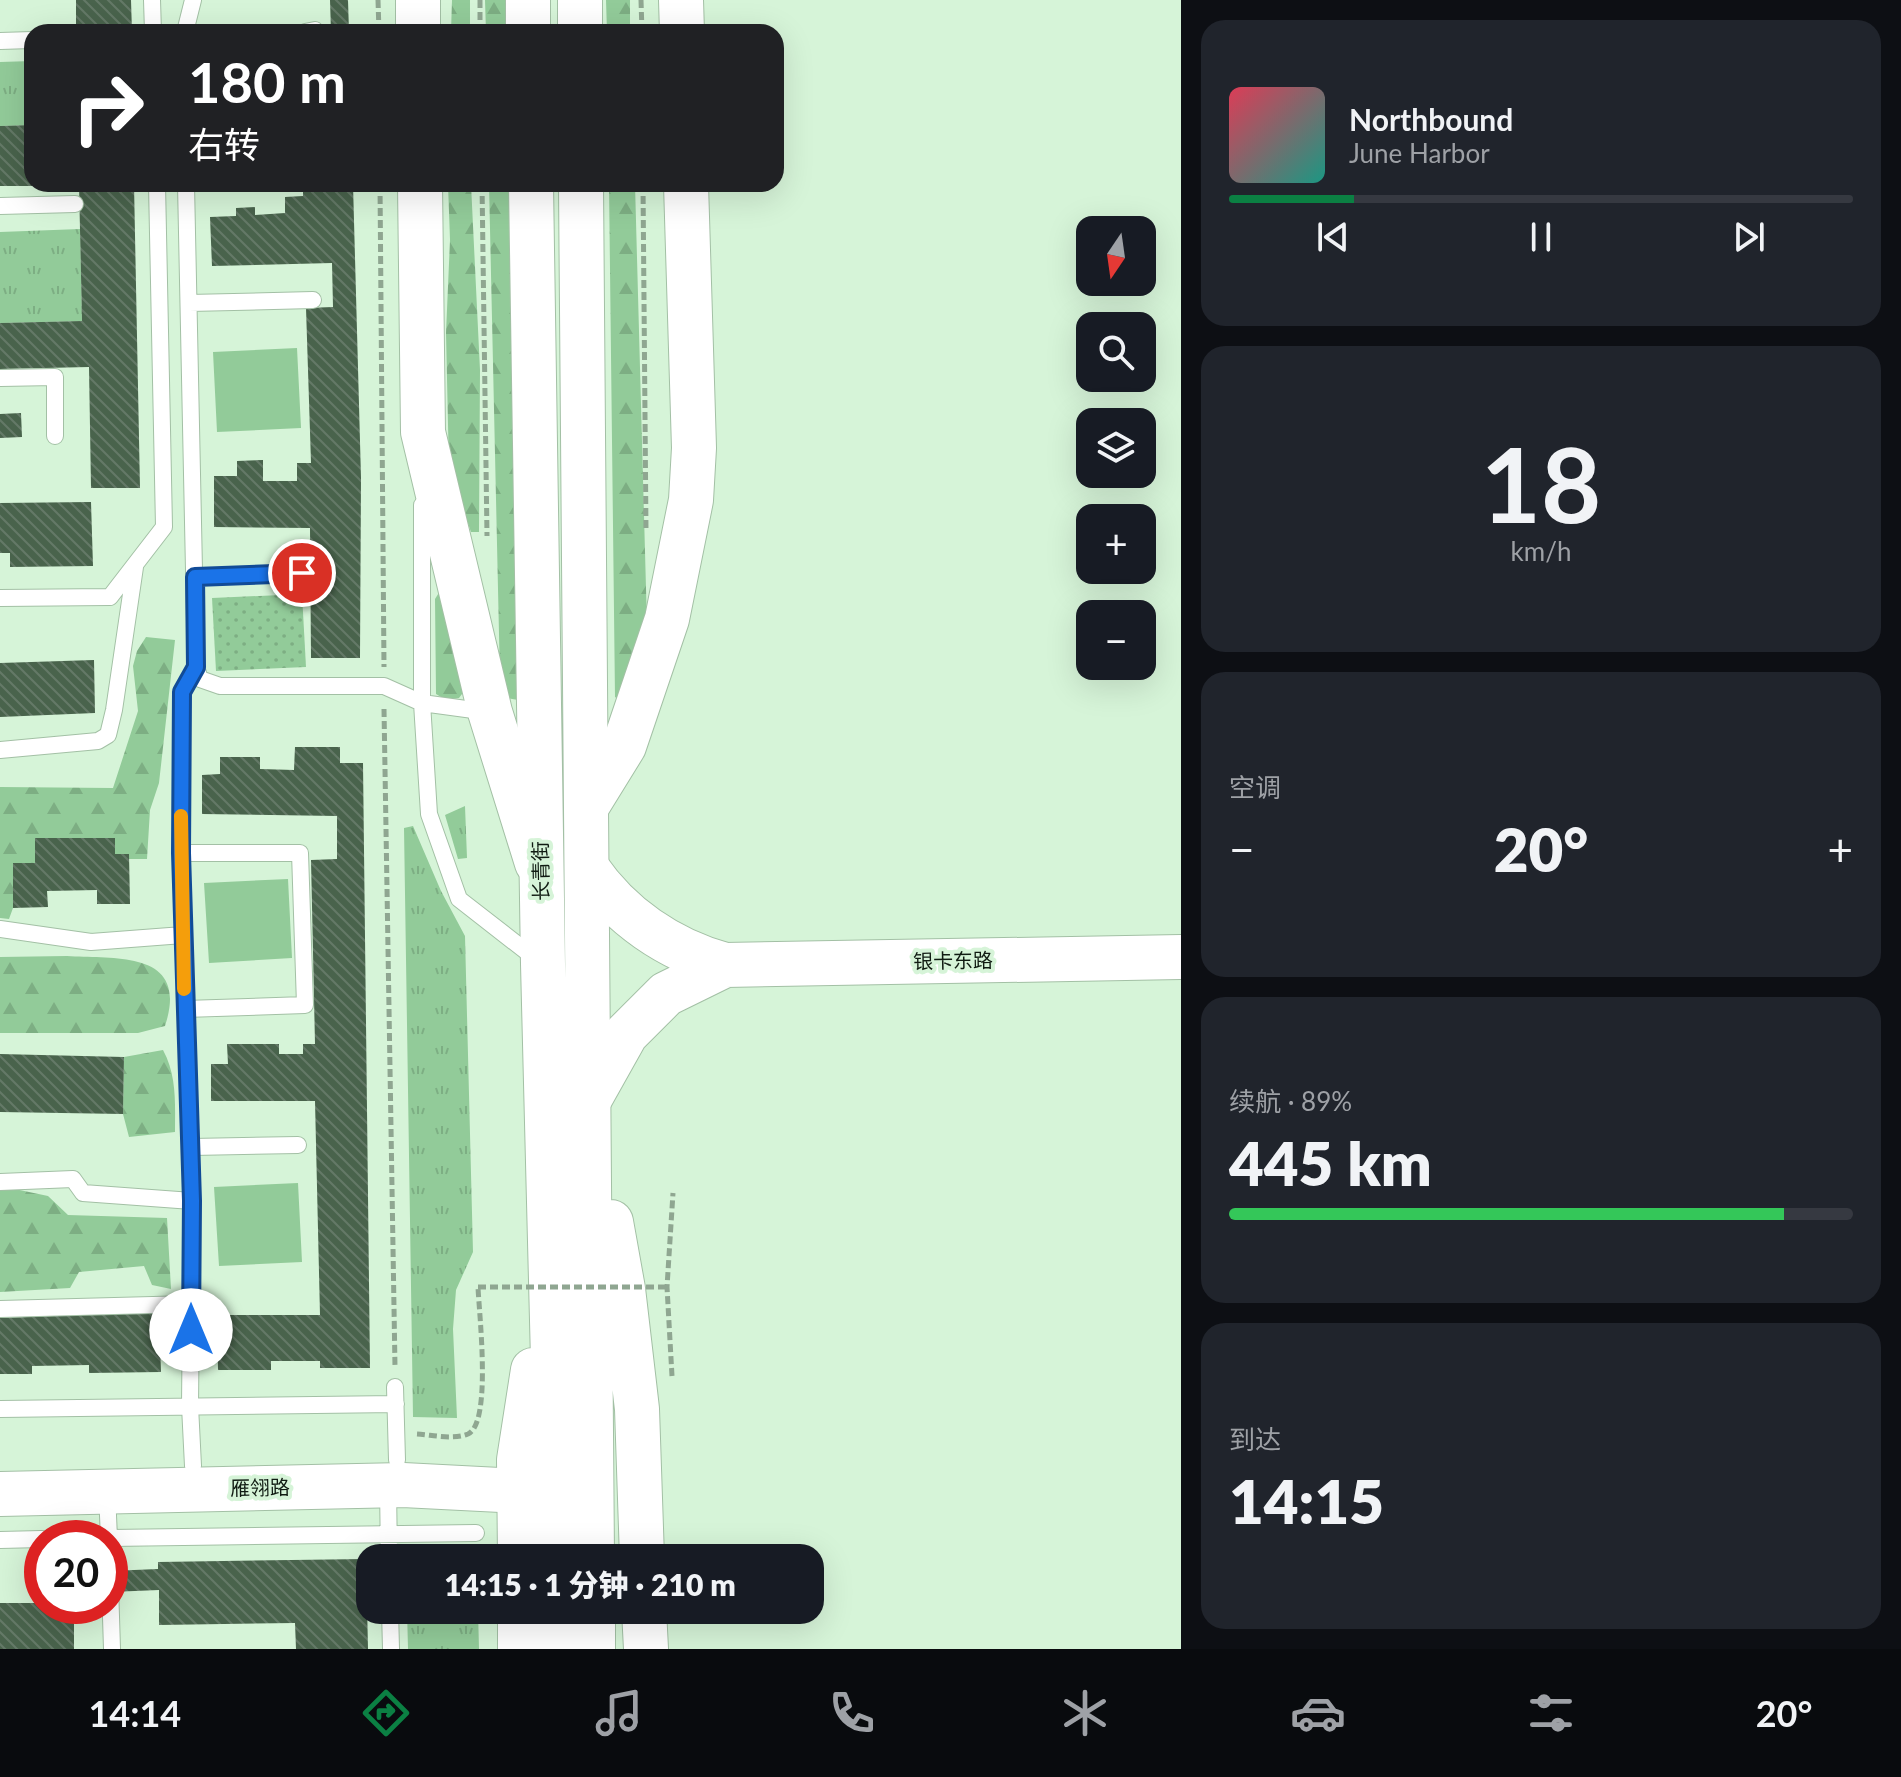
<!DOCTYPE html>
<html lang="zh">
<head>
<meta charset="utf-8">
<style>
	:root { --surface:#171b24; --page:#20242c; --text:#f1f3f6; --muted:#9ea1a6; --line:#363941; --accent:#0b8043 }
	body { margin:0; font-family:Lato,"Noto Sans SC",sans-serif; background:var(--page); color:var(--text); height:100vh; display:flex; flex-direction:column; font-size:30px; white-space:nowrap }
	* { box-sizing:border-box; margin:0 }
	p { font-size:26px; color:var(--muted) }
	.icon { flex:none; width:44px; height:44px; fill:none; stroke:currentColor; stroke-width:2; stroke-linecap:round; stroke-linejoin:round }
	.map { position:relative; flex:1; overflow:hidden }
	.side { display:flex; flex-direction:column; gap:20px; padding:20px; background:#0d0f14; width:720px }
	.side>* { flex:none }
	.banner { position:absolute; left:24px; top:24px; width:760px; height:168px; border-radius:24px; box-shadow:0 8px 32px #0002; background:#202124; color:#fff; overflow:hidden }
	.needle { width:52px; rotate:193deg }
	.tools { position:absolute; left:1076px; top:216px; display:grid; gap:16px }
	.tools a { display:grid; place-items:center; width:80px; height:80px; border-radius:16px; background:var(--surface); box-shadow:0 8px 32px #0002; font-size:40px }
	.speed { position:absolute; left:24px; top:1520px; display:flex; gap:16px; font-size:40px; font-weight:700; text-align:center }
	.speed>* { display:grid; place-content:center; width:104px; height:104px; border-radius:50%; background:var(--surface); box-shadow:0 8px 32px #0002; line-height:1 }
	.speed .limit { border:12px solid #d22; background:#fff; color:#111 }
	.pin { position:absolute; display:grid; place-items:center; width:68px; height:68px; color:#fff; margin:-34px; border:4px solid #fff; border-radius:50%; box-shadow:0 2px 8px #0007 }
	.me { position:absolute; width:88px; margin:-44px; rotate:0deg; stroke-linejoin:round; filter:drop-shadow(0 0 6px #0008) }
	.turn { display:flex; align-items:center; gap:28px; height:168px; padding:0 32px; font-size:36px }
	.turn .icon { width:104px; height:104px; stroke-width:2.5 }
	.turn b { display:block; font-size:56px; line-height:68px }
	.big { font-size:60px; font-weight:800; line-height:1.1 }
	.side .card { flex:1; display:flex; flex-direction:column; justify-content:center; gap:12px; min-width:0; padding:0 28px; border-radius:24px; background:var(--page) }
	.side .dial { align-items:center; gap:0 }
	.dial b { font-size:104px; line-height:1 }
	.song { display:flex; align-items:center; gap:24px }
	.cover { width:96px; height:96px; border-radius:12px; background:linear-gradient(135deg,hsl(350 70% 55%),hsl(170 70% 35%)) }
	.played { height:8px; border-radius:4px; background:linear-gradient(90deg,var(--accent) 20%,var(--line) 20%) }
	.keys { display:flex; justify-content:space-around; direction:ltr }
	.heat { display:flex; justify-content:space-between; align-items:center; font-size:44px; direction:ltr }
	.charge { height:12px; border-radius:6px; background:linear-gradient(90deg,#34c759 89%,var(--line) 0) }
	.trip { position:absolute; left:356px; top:1544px; width:468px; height:80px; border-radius:24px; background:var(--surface); box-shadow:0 8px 32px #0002; font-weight:800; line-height:80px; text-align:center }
	.menu { display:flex; height:128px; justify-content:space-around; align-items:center; background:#090b0e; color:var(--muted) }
	.menu .icon { width:56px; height:56px }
	.menu .current { color:var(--accent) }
	.menu b { font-size:36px; color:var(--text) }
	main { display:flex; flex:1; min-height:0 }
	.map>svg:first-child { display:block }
</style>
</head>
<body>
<main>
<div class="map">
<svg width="1181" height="1649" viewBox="0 0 1181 1649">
	<defs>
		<pattern id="grass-tufts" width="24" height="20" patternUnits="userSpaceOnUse" patternTransform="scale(2)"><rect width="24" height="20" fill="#92cb99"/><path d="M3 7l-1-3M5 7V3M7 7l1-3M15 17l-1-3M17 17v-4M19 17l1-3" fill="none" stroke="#7dae83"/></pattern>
		<pattern id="forest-firs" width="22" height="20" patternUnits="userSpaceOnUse" patternTransform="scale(2)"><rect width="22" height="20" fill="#92cb99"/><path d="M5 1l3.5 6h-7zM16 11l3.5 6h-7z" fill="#7dae83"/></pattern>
		<pattern id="garden-dots" width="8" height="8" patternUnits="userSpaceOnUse" patternTransform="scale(2)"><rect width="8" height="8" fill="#92cb99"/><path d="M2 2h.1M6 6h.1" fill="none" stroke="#7dae83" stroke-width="1.8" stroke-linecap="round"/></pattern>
		<pattern id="building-back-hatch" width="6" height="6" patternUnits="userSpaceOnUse" patternTransform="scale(2)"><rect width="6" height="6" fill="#49634c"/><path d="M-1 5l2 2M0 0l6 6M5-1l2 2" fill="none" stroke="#647967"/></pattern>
	</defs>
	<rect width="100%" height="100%" fill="#d6f4d8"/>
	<!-- grass -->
	<path fill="url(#grass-tufts)" d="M 32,61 L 32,125 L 0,126 L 0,62 Z
		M 80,229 L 82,321 L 0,323 L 0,232 Z
		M 465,806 L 467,858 L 458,859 L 445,815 Z
		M 413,826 L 441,891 L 465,936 L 473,1252 L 456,1290 L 453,1329 L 457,1418 L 413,1417 L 404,828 Z
		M 407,1610 L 478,1610 L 479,1649 L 408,1649 Z"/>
	<!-- forest -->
	<path fill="url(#forest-firs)" d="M 452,0 L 470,0 L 470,32 L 451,32 Z
		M 485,0 L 508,0 L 508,32 L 486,32 Z
		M 606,0 L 630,0 L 630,32 L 607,32 Z
		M 448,184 L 471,184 L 480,370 L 479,532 L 471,532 L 449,470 L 446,333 L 450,240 Z
		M 489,184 L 512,184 L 518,700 L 506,698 L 500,679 Z
		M 609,184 L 635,184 L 647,625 L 627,706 L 615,697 Z
		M 440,591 L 465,690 L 459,698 L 446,700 L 436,694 L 435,599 Z
		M 146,637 L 175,640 L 159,783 L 150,810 L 147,859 L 129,859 L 129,854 L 115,854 L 114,838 L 35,838 L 35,863 L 13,863 L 13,908 L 9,919 L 0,918 L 0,787 L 113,788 L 138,711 L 133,666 L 137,651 Z
		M 67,956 C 116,959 190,950 165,1026 L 138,1033 L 0,1033 L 0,957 Z
		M 163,1050 C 177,1076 175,1103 175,1132 L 129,1137 L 123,1114 L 124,1057 Z
		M 10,1188 L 48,1196 L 68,1215 L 167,1218 L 171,1289 L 152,1285 L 144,1266 L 79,1272 L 70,1288 L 0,1292 L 0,1189 Z"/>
	<!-- park -->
	<path fill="#92cb99" d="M 297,348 L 301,428 L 217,432 L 213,352 Z
		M 288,879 L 292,958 L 209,963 L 204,883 Z
		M 298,1183 L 302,1262 L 219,1266 L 214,1187 Z"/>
	<!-- garden -->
	<path fill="url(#garden-dots)" d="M 302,594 L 306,667 L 216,671 L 212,598 Z"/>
	<!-- building -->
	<path fill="url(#building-back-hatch)" d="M 76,0 L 131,0 L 132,32 L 76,32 Z
		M 330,0 L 348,0 L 349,32 L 331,32 Z
		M 32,125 L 32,186 L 0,186 L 0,126 Z
		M 79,184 L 134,184 L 140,488 L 91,488 L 89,367 L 0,369 L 0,323 L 82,321 Z
		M 303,184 L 353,184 L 361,478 L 360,658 L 311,658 L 310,528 L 214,527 L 214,476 L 237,476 L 237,461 L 263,460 L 263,481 L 297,481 L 297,463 L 311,463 L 306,308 L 333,307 L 332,263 L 212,266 L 210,217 L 236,216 L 236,208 L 255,207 L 255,215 L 285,213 L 285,197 L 303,196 Z
		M 21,413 L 22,437 L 0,438 L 0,414 Z
		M 91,502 L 93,566 L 10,567 L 10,553 L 0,553 L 0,503 Z
		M 94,660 L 95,713 L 0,717 L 0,663 Z
		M 295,747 L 340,747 L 340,763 L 363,763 L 370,1368 L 320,1368 L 320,1361 L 271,1361 L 271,1370 L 218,1370 L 217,1315 L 320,1315 L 315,1101 L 211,1101 L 211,1064 L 228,1064 L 227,1044 L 279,1044 L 279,1054 L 303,1054 L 303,1044 L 315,1044 L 311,860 L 337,859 L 337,816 L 202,814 L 202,775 L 220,774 L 220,757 L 260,757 L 260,769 L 294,770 Z
		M 35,838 L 115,838 L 115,854 L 129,854 L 130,904 L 97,904 L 97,890 L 47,891 L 48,907 L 13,908 L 13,863 L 35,863 Z
		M 0,1054 L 124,1057 L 123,1114 L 0,1112 Z
		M 135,1313 L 159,1314 L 161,1372 L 89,1373 L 89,1365 L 32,1366 L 32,1374 L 0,1374 L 0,1318 Z
		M 366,1559 L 368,1649 L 296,1649 L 295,1623 L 159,1625 L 159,1590 L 110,1592 L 110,1571 L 158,1569 L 158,1562 Z
		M 0,1603 L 42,1603 L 42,1606 L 74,1606 L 74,1649 L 0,1649 Z"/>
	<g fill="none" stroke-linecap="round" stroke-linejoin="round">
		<!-- lane casing -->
		<g stroke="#a3c0a5" stroke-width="18">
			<path id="lane" d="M 152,0 L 153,32
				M 185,32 L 193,0
				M 305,32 L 315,30
				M 0,41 L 32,40
				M 186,184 L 196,667 L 182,692 L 181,853 L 192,1201 L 190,1406 L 193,1466
				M 0,206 L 75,204
				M 189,303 L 313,300
				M 0,378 L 55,377 L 55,436
				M 422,505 L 422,703 L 429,814 L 459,899 L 536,959
				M 195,577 L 302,573
				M 0,598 L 110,597 L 164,527 L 157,184
				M 196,667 L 200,679 L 220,686 L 384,686 L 422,703 L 488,712
				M 0,750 L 98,741 L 108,735 L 114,710 L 135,567
				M 181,853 L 300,853 L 305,1005 L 185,1009
				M 0,929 L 91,942 L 183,935
				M 192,1147 L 298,1145
				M 0,1182 L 73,1179 L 83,1193 L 192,1201
				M 0,1309 L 191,1304
				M 395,1387 L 397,1460
				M 0,1409 L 396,1404
				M 388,1487 L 389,1558
				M 107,1493 L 109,1538
				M 110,1538 L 476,1533
				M 0,1540 L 42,1539
				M 110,1585 L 112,1649
				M 390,1610 L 391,1649"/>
		</g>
		<!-- secondary casing -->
		<g stroke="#a3c0a5" stroke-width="46">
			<path id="secondary" d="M 418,0 L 418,32
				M 681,0 L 682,32
				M 420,184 L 423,432 L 490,712 L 537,863
				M 587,806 L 624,746 L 667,619 L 691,500 L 694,448 L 686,184
				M 587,868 C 620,916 669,950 725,965 L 666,994 L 626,1034 L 589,1100
				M 725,965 L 1181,957
				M 0,1494 L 403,1485 L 520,1491"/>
		</g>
		<!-- highway casing -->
		<g stroke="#a3c0a5" stroke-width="46">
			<path id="highway" d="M 528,0 L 528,32
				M 580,0 L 580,32
				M 531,184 L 543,964 L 558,1558
				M 581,184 L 592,1558
				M 611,1222 L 623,1289 L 637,1409 L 642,1558
				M 520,1558 L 519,1460 L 533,1370
				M 520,1610 L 520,1649
				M 559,1610 L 559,1649
				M 593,1610 L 593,1649
				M 644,1610 L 646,1649"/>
		</g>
		<!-- path -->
		<path stroke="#8fa691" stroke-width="5" stroke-dasharray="8 4" stroke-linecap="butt" d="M 378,0 L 379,32
			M 480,0 L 480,32
			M 641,0 L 642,32
			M 380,184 L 384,667
			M 482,184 L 487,536
			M 643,184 L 646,531
			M 384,709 L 395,1367
			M 672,1376 L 667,1287 L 673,1193
			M 417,1434 C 433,1435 453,1440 468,1434 C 492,1423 479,1313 478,1287"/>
		<!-- lane -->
		<use href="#lane" stroke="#fff" stroke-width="16"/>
		<!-- secondary -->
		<use href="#secondary" stroke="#fff" stroke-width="44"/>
		<!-- highway -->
		<use href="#highway" stroke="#fff" stroke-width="44"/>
		<!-- path-bridge -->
		<path stroke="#8fa691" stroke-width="5" stroke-dasharray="8 4" stroke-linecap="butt" d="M 478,1287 L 667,1287"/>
	</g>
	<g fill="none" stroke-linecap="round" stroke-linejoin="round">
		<!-- route casing -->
		<g stroke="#114b97" stroke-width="20">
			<path id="route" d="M 191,1330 L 192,1201 L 181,853 L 182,692 L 196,667 L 195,577 L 302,573"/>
		</g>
		<!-- route -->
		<use href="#route" stroke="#1a73e8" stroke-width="14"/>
		<!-- slow -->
		<path stroke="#f59e0b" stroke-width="14" d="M 181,816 L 184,989"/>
	</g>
	<g text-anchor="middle" stroke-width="8" stroke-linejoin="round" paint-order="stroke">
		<!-- street labels -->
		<g font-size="20" fill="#101b12" stroke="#d6f4d8">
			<text transform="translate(541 871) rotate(-91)" y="7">长青街</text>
			<text transform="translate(953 961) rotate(-1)" y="7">银卡东路</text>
			<text transform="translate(260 1488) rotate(-1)" y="7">雁翎路</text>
		</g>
	</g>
</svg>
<div class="tools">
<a><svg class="needle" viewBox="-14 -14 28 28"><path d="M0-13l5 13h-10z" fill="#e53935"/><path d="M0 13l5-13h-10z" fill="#9ea1a6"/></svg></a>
<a><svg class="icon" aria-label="search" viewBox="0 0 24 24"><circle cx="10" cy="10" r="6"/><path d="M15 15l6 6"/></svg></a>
<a><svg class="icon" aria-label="layers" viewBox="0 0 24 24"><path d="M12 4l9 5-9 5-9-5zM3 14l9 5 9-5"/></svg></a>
<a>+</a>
<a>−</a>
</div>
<div class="speed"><div class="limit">20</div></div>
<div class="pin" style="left:302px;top:573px;background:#d93025"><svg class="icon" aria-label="arrive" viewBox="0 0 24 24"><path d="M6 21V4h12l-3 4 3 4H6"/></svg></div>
<svg class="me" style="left:191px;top:1330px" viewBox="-20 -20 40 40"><circle r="19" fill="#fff"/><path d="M0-13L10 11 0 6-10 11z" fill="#1a73e8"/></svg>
<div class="trip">14:15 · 1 分钟 · 210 m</div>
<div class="banner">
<div class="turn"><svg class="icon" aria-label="right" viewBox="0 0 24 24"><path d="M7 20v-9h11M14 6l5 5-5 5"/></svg><div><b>180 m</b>右转</div></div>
</div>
</div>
<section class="side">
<div class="card">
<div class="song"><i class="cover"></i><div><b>Northbound</b><p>June Harbor</p></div></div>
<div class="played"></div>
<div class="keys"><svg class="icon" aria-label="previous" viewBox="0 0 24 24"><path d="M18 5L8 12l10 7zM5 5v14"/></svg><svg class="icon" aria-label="pause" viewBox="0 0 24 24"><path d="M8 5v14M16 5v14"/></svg><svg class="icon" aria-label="next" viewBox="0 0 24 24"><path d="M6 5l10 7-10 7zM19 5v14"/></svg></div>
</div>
<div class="card dial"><b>18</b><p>km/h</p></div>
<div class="card"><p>空调</p>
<div class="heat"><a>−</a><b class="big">20°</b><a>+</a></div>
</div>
<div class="card"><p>续航 · 89%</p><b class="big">445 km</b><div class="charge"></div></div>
<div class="card"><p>到达</p><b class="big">14:15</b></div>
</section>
</main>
<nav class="menu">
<b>14:14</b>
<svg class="icon current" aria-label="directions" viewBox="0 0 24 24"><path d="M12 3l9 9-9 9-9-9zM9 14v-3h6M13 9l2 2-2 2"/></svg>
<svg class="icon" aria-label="music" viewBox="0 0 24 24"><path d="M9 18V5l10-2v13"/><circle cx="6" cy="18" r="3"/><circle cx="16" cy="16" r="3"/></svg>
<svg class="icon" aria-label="phone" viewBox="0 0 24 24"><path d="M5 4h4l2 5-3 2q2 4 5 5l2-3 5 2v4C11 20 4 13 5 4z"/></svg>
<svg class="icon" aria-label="climate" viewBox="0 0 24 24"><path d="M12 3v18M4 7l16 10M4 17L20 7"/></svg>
<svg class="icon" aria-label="car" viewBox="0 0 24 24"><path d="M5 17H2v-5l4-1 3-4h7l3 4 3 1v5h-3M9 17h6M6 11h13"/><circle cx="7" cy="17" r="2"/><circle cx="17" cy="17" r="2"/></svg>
<svg class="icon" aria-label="filters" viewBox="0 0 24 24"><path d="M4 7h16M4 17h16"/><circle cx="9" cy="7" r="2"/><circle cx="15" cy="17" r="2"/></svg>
<b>20°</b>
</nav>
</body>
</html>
